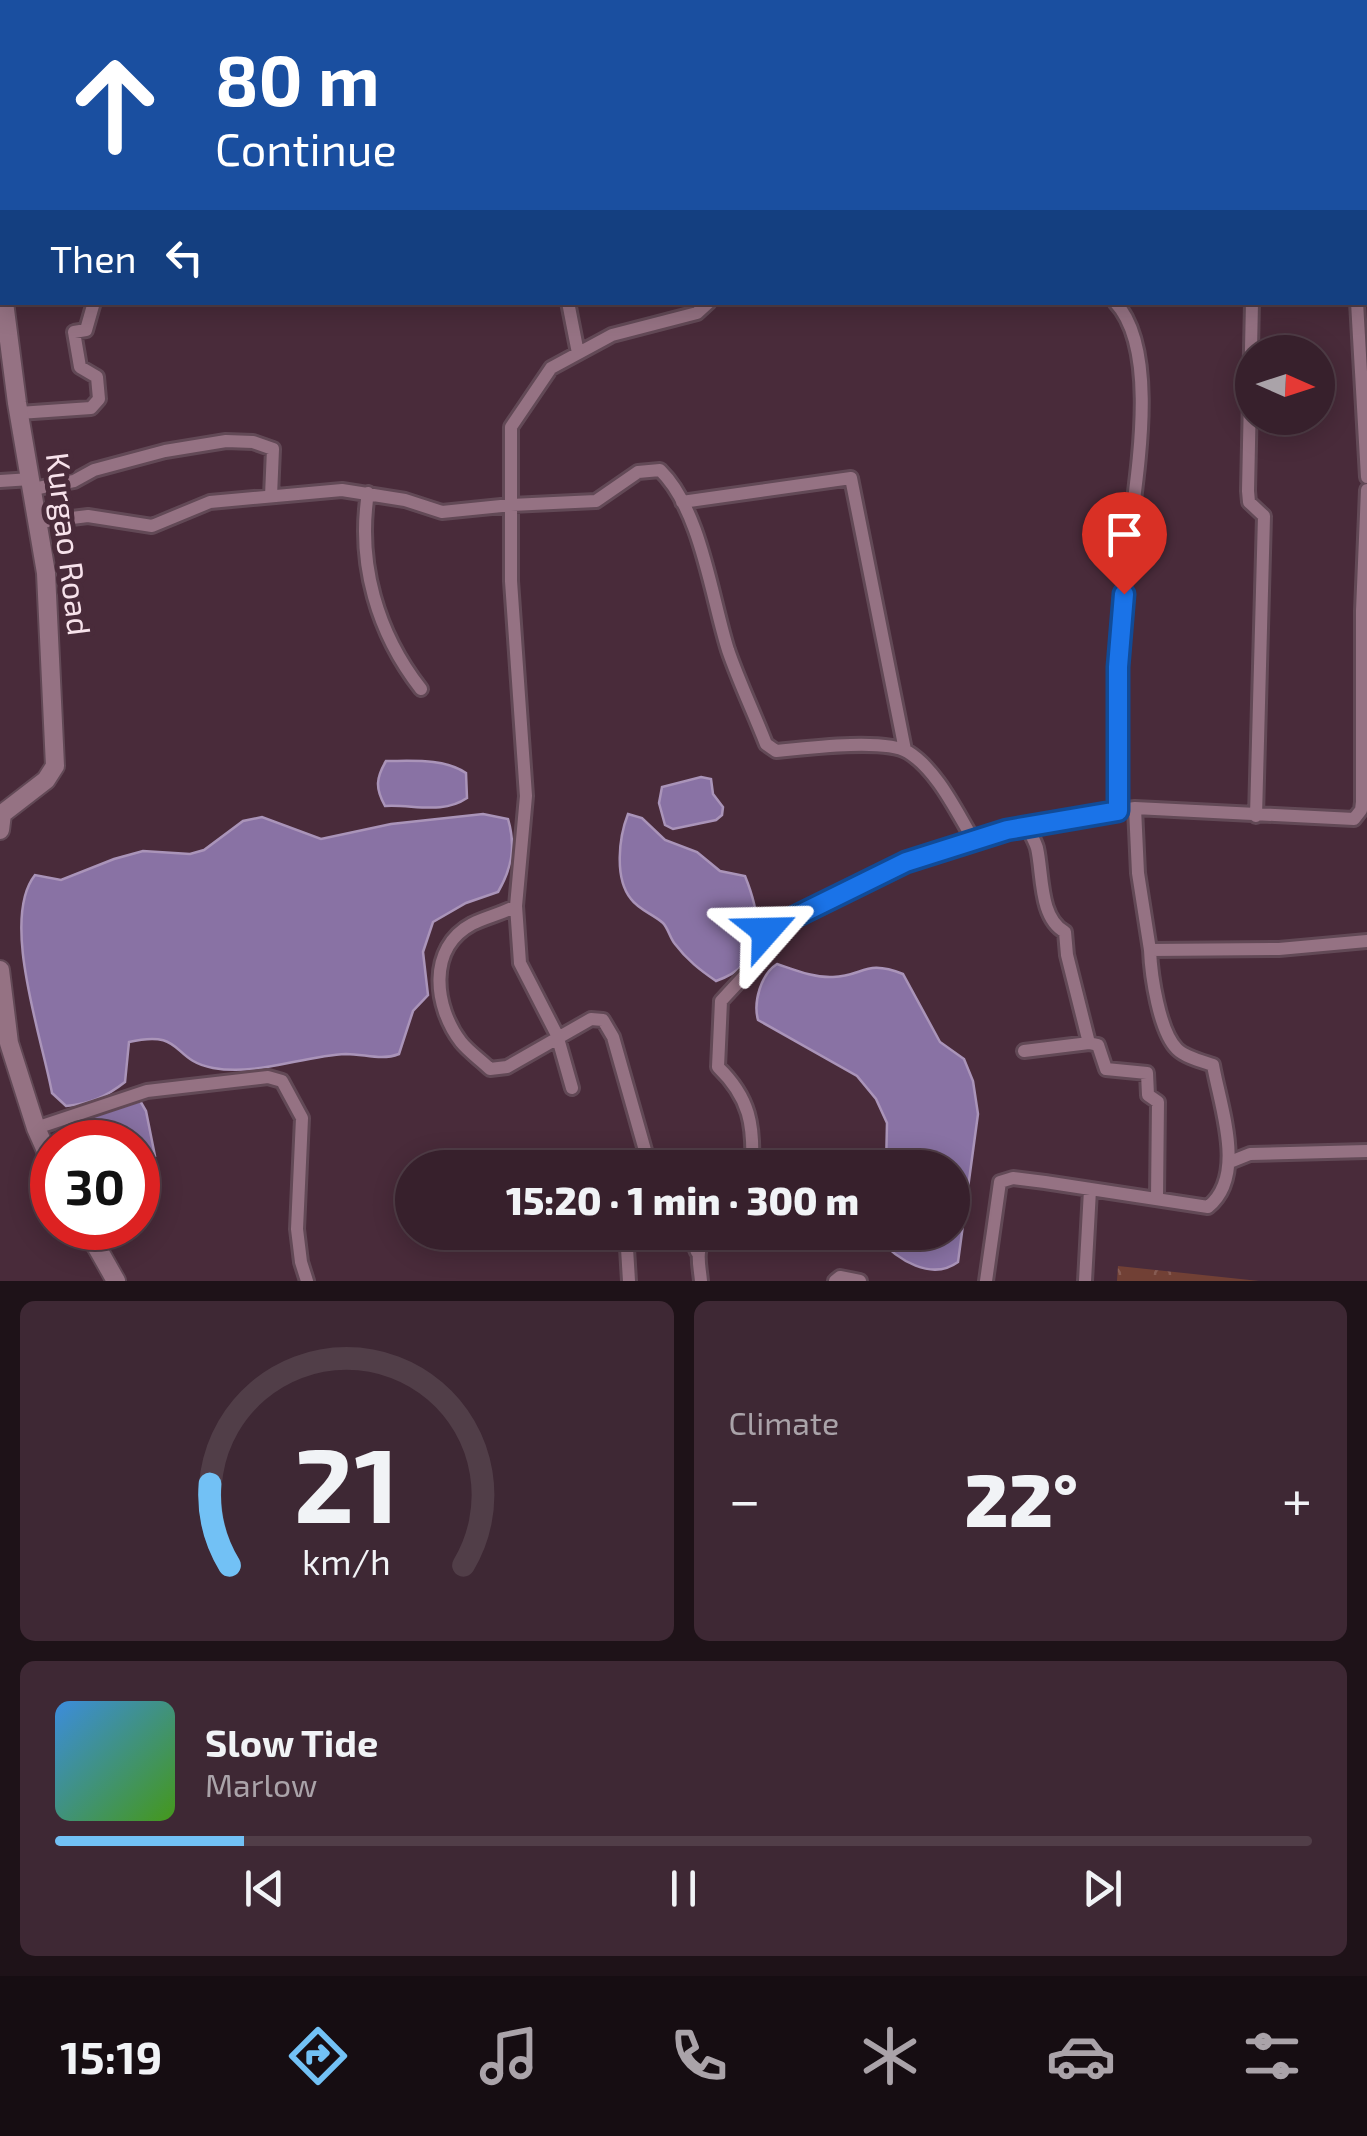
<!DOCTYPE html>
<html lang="en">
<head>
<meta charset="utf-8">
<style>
	:root { --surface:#37202c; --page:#3e2834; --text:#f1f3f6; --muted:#aaa3a9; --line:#513e48; --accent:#72c1f5 }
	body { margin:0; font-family:"Exo 2",sans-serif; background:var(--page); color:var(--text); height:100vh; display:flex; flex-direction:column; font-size:38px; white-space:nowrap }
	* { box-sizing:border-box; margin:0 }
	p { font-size:32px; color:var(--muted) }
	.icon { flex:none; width:55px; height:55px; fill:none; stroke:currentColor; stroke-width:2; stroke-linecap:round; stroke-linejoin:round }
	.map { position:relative; height:1281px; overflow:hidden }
	.side { display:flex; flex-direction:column; gap:20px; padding:20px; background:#1e1218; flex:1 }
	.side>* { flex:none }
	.hud { position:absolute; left:0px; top:0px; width:1368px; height:305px; box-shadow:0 5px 25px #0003,0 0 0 2px var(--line); background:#1a4fa0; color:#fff; overflow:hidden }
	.needle { width:65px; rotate:93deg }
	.tools { position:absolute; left:1235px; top:335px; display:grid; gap:20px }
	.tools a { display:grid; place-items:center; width:100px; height:100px; border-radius:50%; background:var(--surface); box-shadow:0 5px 25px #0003,0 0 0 2px var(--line); font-size:50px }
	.speed { position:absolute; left:30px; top:1120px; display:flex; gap:20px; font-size:50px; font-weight:700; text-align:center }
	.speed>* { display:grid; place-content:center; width:130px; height:130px; border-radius:50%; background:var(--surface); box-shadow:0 5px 25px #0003,0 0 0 2px var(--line); line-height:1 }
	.speed .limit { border:15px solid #d22; background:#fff; color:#111 }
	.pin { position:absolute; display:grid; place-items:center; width:85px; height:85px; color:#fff; margin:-102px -42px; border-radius:50% 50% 50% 0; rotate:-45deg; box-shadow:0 0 10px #0007 }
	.pin .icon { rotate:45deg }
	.me { position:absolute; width:110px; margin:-55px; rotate:65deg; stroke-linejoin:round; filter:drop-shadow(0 0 8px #0008) }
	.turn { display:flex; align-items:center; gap:35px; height:210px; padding:0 50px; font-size:45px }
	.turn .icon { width:130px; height:130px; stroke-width:2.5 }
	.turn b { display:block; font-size:70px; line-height:85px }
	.then { display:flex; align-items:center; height:95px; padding:0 50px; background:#0003; gap:20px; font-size:38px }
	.big { font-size:75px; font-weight:800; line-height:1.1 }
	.side .card { flex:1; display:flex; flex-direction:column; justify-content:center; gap:15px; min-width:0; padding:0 35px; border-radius:15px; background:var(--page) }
	.side .dial { align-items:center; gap:0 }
	.dial svg { height:260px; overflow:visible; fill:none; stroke:var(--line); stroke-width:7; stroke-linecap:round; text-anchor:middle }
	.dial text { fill:var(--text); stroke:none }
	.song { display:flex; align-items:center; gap:30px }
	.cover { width:120px; height:120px; border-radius:15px; background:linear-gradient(135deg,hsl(210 70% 55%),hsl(100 70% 35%)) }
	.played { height:10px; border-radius:5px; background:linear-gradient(90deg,var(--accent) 15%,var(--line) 15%) }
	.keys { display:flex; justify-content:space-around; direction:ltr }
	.heat { display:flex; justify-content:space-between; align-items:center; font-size:55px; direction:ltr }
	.side .tiles { flex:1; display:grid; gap:20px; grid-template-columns:1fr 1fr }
	.card:last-child { grid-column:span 2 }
	.trip { position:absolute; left:395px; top:1150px; width:575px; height:100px; border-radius:50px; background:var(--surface); box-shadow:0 5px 25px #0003,0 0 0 2px var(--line); font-weight:800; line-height:100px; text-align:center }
	.tab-bar { display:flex; height:160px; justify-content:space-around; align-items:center; background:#160d12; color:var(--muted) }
	.tab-bar .icon { width:70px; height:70px }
	.tab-bar .current { color:var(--accent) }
	.tab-bar b { font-size:45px; color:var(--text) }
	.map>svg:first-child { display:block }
</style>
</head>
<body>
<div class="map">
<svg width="1367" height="1281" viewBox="0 0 1367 1281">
	<defs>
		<pattern id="park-crowns" width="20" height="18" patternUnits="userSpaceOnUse" patternTransform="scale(2.5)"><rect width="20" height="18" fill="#714035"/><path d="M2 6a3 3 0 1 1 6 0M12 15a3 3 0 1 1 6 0" fill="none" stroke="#865b52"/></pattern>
	</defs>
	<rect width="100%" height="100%" fill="#492b3a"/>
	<!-- park -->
	<path fill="url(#park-crowns)" d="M 1118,1266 L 1259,1281 L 1117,1281 Z"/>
	<!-- water -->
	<path fill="#8972a4" stroke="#aa94b9" stroke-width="2.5" d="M 386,761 C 412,761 444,758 466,773 L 467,798 C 442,815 412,804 385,806 C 375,788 376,778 386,761 Z
		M 701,777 L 711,779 L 713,794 L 723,807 L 722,815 L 716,820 L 673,829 L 665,825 L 659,803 L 662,787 Z
		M 483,814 L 508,819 C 516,846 512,868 498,892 L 466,903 L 433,922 L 423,952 L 428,995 L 413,1011 L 399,1054 C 381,1061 365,1054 346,1054 C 302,1056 258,1076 213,1068 C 170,1060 185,1029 129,1042 L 125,1082 C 106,1097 89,1104 66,1106 L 52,1093 C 42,1038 0,919 35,875 L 61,880 L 114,859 L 143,851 L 190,854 L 204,850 L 243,821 L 262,817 L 321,839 L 391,824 Z
		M 628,814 L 642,818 L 665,840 L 697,852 L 720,871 L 745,876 C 762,918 768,963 716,981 C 700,970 687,960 675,944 C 670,938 668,928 663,923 C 653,914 639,910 631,899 C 614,878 619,837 628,814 Z
		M 777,964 C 795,970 814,978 833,977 C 864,976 865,959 903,974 L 940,1042 L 964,1059 L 973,1081 L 978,1114 L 958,1262 C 932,1281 898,1261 877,1237 L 877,1233 L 952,1232 L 952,1168 L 886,1167 L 887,1123 L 876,1099 L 857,1076 L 758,1020 C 753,1002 761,974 777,964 Z
		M 139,1099 L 146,1111 L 155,1156 L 138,1164 L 138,1142 L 83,1142 L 80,1120 Z"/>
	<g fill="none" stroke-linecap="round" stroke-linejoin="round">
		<!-- street casing -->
		<g stroke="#624956" stroke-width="18">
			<path id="street" d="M 310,0 L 311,2
				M 431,0 L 432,2
				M 558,0 L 558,2
				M 1340,0 L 1340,2
				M 1212,2 L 1212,0
				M 0,105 L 2,105
				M 1365,277 L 1367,276
				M 568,302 L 578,353
				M 1115,302 C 1163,353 1133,492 1127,557 C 1123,593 1121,629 1119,664 C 1116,713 1117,762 1118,811
				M 1252,302 L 1248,491 L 1249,502 L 1264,516 L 1256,816
				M 1357,302 L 1367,477
				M 19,413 L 91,408 L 99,399 L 97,377 L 80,367 L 74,332 L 86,330 L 94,302
				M 0,481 L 31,479
				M 33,489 L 74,481 L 94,470 L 165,451 L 226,441 L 253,442 L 273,449 L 271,496
				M 368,493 C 357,563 377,633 421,689
				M 682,502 L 851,478 L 905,750
				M 39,522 L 88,516 L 152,526 L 210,502 L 342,490 L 405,500 L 442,512 L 511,505 L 596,501 L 638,472 L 660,470 C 701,510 711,596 728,650 C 739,682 754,713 766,744 L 776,751 C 805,748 885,738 908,752 C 937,770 956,811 973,839
				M 1135,808 L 1138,873 L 1150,950 L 1279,949 L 1367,941
				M 1027,826 C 1030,833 1035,841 1037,848 C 1043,874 1039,918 1065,932 L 1067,955 L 1089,1043 L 1098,1045 L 1106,1069 L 1147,1073 L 1148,1095 L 1158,1102 L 1157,1198
				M 516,906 L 520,963 L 557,1035 L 572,1088
				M 1024,1051 L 1089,1043
				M 36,1128 L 147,1091 L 268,1077 L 282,1081 L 302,1118 L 297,1229 L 301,1262 L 307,1281
				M 1230,1162 L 1250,1154 L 1367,1151
				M 650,1168 L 613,1037 L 603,1020 L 591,1019 L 507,1067 L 490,1069 C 481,1060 469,1052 461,1042 C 434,1007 427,948 472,924 C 486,917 501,914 516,906 L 526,796 L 511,581 L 511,427 L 551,368 L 612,335 L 697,313 L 709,302
				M 752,1168 C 754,1125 750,1098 718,1067 L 721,1001 L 771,947 L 766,931 L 769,928 L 906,863 L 1007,830 L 1058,819 L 1135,808 L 1354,819 L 1361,810 L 1362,802 L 1362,611 L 1367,490
				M 626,1232 L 629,1281
				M 689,1232 L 697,1252
				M 701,1281 C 699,1259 693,1247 713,1232
				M 835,1281 L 840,1277 L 860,1281
				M 986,1281 L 1000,1182 L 1013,1178 L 1045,1182 L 1208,1207 C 1247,1176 1220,1106 1213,1065 C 1201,1061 1185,1057 1177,1049 C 1159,1031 1151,975 1150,950
				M 1085,1281 L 1090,1190"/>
		</g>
		<!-- secondary casing -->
		<g stroke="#624956" stroke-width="22">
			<path id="secondary" d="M 0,141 L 2,150
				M 0,830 L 2,814 L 46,780 L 55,766 L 46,573 L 17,403 L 4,302
				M 0,970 L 9,1043 L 36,1128 L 52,1164
				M 86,1228 L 116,1281"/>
		</g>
		<!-- street -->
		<use href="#street" stroke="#957283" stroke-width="12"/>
		<!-- secondary -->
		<use href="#secondary" stroke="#957283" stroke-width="18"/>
	</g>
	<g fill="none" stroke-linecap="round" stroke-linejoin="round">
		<!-- route casing -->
		<g stroke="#114b97" stroke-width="25">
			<path id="route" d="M 766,931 L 906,862 L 1007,830 L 1118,811 L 1118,667 L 1124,594"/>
		</g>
		<!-- route -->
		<use href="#route" stroke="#1a73e8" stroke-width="18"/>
	</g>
	<g text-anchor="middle" stroke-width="10" stroke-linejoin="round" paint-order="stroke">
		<!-- street labels -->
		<g font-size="32" fill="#f7e2eb" stroke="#492b3a">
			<text transform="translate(68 544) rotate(83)" y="11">Kurgao Road</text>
		</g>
	</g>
</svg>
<div class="tools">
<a><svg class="needle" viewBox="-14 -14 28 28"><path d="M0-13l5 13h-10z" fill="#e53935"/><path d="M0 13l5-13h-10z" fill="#aaa3a9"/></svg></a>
</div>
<div class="speed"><div class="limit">30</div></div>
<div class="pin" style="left:1124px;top:594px;background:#d93025"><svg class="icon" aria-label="arrive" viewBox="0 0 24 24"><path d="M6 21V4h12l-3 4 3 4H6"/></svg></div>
<svg class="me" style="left:766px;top:931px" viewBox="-20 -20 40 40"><path d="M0-17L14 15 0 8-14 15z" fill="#1a73e8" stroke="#fff" stroke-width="4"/></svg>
<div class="trip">15:20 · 1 min · 300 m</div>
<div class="hud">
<div class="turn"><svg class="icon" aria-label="ahead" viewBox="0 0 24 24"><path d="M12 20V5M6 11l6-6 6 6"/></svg><div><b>80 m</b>Continue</div></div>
<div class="then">Then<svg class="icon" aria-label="left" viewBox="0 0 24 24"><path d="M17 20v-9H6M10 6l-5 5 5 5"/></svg></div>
</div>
</div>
<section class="side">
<div class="tiles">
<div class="card dial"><svg viewBox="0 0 100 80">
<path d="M14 69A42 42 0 1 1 86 69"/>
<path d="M14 69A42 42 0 0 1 8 44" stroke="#72c1f5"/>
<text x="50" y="56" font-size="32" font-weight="700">21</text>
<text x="50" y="72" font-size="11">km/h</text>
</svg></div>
<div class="card"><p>Climate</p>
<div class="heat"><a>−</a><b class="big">22°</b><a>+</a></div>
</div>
<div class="card">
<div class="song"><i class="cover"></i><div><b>Slow Tide</b><p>Marlow</p></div></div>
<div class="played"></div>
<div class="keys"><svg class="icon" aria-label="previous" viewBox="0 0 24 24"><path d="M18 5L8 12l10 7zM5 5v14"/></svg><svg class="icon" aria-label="pause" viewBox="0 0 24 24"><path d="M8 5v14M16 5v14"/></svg><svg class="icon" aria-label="next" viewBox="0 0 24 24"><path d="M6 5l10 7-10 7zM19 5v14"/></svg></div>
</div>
</div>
</section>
<nav class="tab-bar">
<b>15:19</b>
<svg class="icon current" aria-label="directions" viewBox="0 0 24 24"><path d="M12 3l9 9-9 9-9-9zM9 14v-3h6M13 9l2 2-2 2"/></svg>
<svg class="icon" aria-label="music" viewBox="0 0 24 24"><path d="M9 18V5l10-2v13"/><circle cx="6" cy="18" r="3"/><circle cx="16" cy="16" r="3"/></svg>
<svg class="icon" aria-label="phone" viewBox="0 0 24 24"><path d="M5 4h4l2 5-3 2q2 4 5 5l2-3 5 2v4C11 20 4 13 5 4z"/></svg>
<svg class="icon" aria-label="climate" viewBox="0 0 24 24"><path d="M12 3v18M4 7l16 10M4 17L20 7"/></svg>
<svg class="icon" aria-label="car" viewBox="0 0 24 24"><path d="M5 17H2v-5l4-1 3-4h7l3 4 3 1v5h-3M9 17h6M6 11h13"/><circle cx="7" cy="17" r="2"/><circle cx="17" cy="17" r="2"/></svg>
<svg class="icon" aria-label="filters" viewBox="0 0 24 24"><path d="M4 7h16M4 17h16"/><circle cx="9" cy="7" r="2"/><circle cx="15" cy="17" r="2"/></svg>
</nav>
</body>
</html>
